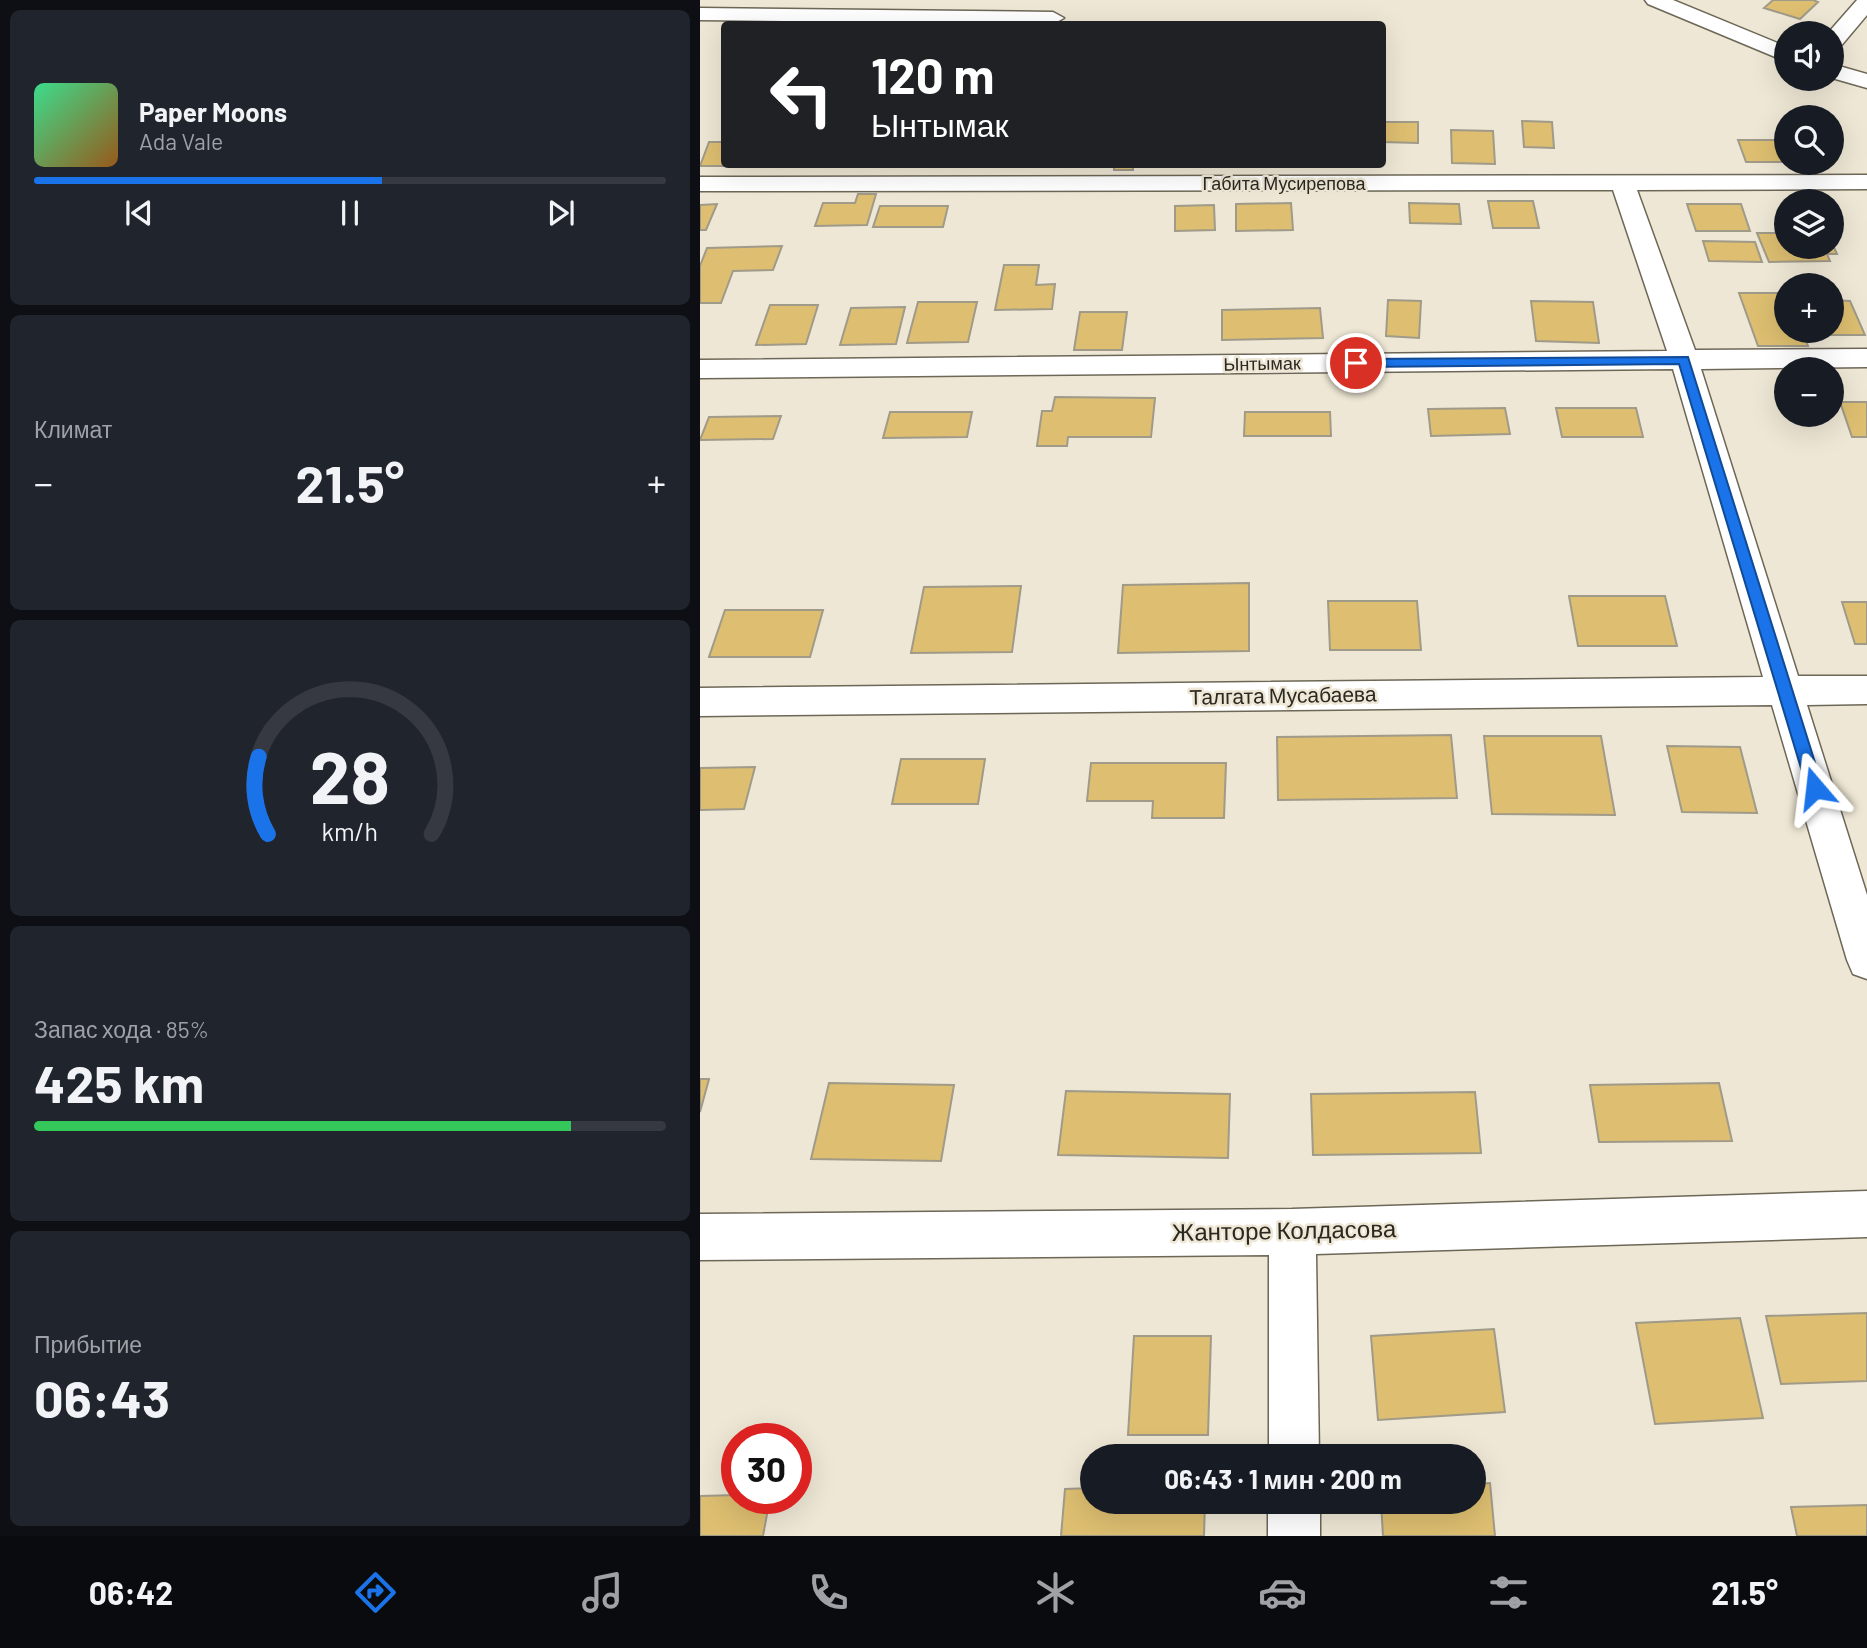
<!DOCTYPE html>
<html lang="ru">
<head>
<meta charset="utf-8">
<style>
	:root { --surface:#171b24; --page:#20242c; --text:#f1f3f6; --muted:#9ea1a6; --line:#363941; --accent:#1a73e8 }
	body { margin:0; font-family:Barlow,sans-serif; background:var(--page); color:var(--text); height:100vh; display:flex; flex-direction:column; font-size:26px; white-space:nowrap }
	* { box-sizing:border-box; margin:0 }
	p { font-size:23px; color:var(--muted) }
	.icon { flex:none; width:38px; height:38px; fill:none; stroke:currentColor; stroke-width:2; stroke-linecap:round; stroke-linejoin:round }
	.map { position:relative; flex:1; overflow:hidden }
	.side { display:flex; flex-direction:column; gap:10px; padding:10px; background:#0d0f14; width:700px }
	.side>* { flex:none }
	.hud { position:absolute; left:21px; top:21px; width:665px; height:147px; border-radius:7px; box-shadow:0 7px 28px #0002; background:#202124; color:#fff; overflow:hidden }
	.fabs { position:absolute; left:1074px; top:21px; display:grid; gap:14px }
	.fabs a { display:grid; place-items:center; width:70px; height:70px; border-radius:50%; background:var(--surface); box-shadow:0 7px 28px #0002; font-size:35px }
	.speed { position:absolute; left:21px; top:1423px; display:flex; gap:14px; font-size:35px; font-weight:700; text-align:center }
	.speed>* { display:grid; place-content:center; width:91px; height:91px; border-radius:50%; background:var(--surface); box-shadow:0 7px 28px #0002; line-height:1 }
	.speed .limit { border:10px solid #d22; background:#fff; color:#111 }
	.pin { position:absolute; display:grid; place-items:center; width:60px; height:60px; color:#fff; margin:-30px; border:4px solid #fff; border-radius:50%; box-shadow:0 2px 7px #0007 }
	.me { position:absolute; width:77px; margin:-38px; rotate:343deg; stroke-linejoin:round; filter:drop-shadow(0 0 5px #0008) }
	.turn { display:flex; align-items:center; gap:24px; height:147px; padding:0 35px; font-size:32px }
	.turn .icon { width:91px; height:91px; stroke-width:2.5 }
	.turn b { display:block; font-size:49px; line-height:60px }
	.big { font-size:52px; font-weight:700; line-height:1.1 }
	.side .card { flex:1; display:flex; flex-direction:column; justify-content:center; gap:10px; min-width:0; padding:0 24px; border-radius:10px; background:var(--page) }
	.side .dial { align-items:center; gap:0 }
	.dial svg { height:182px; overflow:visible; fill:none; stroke:var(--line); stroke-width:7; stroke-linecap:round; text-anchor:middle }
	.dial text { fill:var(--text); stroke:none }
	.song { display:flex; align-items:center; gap:21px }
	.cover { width:84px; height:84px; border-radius:10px; background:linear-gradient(135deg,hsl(150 70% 55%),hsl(30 70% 35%)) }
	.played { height:7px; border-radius:4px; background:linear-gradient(90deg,var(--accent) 55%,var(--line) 55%) }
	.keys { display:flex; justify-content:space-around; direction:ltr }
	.heat { display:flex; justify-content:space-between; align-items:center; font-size:38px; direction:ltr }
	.charge { height:10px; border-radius:5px; background:linear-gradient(90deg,#34c759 85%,var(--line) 0) }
	.trip { position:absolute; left:380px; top:1444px; width:406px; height:70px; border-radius:35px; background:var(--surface); box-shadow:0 7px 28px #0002; font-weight:700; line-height:70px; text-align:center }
	.dock { display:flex; height:112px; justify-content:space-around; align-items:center; background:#090b0e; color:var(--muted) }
	.dock .icon { width:49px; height:49px }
	.dock .active { color:var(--accent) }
	.dock b { font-size:32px; color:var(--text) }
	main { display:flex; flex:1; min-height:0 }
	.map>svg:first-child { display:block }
</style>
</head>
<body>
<main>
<section class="side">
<div class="card">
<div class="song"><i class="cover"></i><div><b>Paper Moons</b><p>Ada Vale</p></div></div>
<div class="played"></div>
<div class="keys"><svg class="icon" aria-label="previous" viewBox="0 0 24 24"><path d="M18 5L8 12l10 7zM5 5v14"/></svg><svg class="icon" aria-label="pause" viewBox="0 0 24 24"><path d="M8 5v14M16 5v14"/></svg><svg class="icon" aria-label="next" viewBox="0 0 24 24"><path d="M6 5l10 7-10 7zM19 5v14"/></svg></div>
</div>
<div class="card"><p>Климат</p>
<div class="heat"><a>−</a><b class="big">21.5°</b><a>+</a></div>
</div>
<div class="card dial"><svg viewBox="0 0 100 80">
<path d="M14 69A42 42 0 1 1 86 69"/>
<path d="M14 69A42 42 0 0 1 10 35" stroke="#1a73e8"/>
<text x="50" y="56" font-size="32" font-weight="700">28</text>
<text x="50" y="72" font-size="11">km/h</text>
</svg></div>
<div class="card"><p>Запас хода · 85%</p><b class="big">425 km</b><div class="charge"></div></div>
<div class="card"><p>Прибытие</p><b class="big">06:43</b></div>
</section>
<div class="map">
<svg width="1167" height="1536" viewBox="0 0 1167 1536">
	<rect width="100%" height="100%" fill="#eee7d5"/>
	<!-- building -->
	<path fill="#debf71" stroke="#a09a89" stroke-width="2" d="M 1073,0 L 1113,0 L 1118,2 L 1100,19 L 1064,8 Z
		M 822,121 L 852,122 L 854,148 L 824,147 Z
		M 682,122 L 718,122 L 718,143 L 682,142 Z
		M 751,130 L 793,131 L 795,164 L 752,163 Z
		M 1038,140 L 1087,140 L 1087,162 L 1046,162 Z
		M 9,142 L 24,142 L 24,164 L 46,166 L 0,166 Z
		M 395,164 L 450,164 L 433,166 L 433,170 L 414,170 L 414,166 Z
		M 158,194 L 176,194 L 167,225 L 115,226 L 123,203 L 155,203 Z
		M 788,201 L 833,201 L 839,228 L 793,228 Z
		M 591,203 L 593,230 L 536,231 L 536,204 Z
		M 709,203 L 759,204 L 761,224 L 710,223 Z
		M 17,204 L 6,230 L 0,230 L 0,205 Z
		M 987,204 L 1041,204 L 1050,231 L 996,231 Z
		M 514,205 L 515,230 L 475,231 L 475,206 Z
		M 180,206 L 248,206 L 243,227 L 173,227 Z
		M 1057,233 L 1087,233 L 1087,247 L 1132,247 L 1132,243 L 1137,254 L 1127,254 L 1130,261 L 1069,262 Z
		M 1003,241 L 1055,242 L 1062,262 L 1009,261 Z
		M 82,246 L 73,270 L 33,271 L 21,303 L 0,303 L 0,266 L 7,248 Z
		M 304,265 L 339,265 L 336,285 L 355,284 L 352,309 L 295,310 Z
		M 1039,293 L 1087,293 L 1087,331 L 1102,331 L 1108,346 L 1058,346 Z
		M 688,300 L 721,301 L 719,338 L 686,336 Z
		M 1132,300 L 1150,301 L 1165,335 L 1115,335 L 1114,331 L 1132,331 Z
		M 831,301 L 893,302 L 899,343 L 836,341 Z
		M 218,302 L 277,302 L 268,342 L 207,343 Z
		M 70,305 L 118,305 L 106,344 L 56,345 Z
		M 205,307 L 196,344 L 140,345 L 151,308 Z
		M 620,308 L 623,338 L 522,340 L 522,310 Z
		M 380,312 L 427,312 L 422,350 L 374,350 Z
		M 355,397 L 455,398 L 451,437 L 368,437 L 367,446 L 337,446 L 342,411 L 352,411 Z
		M 1140,402 L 1167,402 L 1167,437 L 1152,437 Z
		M 805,408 L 810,434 L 731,436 L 728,409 Z
		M 856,408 L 936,408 L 943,437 L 862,437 Z
		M 190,412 L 272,412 L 267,437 L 183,438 Z
		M 545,412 L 630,412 L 631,436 L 544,436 Z
		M 81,416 L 73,439 L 0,440 L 9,417 Z
		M 549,583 L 549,651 L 418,653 L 423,585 Z
		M 321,586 L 312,652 L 211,653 L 224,587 Z
		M 869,596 L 965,596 L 977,646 L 878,646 Z
		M 628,601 L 717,601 L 721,650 L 630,650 Z
		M 1142,602 L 1167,602 L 1167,644 L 1155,644 Z
		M 25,610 L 123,610 L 110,657 L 9,657 Z
		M 751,735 L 757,798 L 578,800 L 577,737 Z
		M 784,736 L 901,736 L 915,815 L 792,814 Z
		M 967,746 L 1040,747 L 1057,813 L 982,812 Z
		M 201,759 L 285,759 L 278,804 L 192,804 Z
		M 391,763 L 526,763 L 524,818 L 452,818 L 453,801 L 387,801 Z
		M 55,767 L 44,809 L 0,810 L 0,768 Z
		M 0,1079 L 9,1079 L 0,1112 Z
		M 129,1083 L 254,1085 L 241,1161 L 111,1159 Z
		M 1019,1083 L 1032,1141 L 899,1142 L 890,1085 Z
		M 366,1091 L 530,1094 L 528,1158 L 358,1155 Z
		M 775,1092 L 781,1153 L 613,1155 L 611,1094 Z
		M 1167,1313 L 1167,1381 L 1081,1384 L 1066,1316 Z
		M 1040,1318 L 1063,1418 L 955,1424 L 936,1323 Z
		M 794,1329 L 805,1412 L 678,1420 L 671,1336 Z
		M 434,1336 L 511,1336 L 508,1435 L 428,1435 Z
		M 790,1483 L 795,1536 L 683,1536 L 681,1502 L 774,1502 L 774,1484 Z
		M 392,1488 L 392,1502 L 505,1502 L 504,1536 L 361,1536 L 365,1489 Z
		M 37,1495 L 37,1498 L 70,1498 L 63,1536 L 0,1536 L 0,1496 Z
		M 1167,1505 L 1167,1536 L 1097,1536 L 1091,1507 Z"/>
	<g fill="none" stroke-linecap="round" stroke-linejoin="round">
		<!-- minor casing -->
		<g stroke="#6d6757" stroke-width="3">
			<path id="minor" d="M 945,0 L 973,0 L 1087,47 L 1087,62 L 948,4 Z
				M 1157,0 L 1167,0 L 1167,15 L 1140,47 L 1132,48 L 1132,33 L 1128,33 Z
				M 0,8 L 353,12 L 364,18 L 353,24 L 0,20 Z
				M 1132,64 L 1167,74 L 1167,88 L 1132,78 Z
				M 1167,175 L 1167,189 L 937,190 L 995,350 L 1167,349 L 1167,367 L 1001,369 L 1098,676 L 1167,676 L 1167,704 L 1107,705 L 1167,895 L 1167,979 L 1153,974 L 1147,960 L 1072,705 L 0,716 L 0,688 L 1063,677 L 973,369 L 0,378 L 0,360 L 967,351 L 913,190 L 0,191 L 0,177 Z
				M 1167,1191 L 1167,1237 L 616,1254 L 619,1456 L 569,1456 L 569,1255 L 0,1260 L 0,1214 L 592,1209 Z
				M 568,1502 L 620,1502 L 620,1536 L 568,1536 Z"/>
		</g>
		<!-- minor -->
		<use href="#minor" fill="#fff" fill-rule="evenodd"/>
	</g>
	<!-- route -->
	<path fill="#1a73e8" stroke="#114b97" stroke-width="2" d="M 988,357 L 1123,788 L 1115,795 L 1107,788 L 979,364 L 656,367 L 650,363 L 656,359 Z"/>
	<g text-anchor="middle" stroke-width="5" stroke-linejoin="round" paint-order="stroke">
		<!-- far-street labels -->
		<g font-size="18" fill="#2b2821" stroke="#eee7d5">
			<text x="584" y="190">Габита Мусирепова</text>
			<text transform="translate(562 364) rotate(-1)" y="6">Ынтымак</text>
		</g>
		<!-- street labels -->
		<g font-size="21" fill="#2b2821" stroke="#eee7d5">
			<text transform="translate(583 696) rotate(-1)" y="7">Талгата Мусабаева</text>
		</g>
		<!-- near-street labels -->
		<g font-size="24" fill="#2b2821" stroke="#eee7d5">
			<text transform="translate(584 1231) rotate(-1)" y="8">Жанторе Колдасова</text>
		</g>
	</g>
</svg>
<div class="fabs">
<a><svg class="icon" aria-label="sound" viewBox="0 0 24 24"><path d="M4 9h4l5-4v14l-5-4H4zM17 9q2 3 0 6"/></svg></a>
<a><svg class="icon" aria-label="search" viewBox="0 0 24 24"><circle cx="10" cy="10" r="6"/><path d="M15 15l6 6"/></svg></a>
<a><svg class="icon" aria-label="layers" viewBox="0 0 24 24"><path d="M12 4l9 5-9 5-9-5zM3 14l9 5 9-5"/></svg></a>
<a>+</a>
<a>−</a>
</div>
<div class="speed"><div class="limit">30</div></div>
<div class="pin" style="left:656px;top:363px;background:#d93025"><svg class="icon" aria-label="arrive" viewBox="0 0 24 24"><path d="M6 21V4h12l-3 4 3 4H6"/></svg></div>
<svg class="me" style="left:1115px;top:788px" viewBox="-20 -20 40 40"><path d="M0-17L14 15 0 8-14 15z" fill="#1a73e8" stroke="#fff" stroke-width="4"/></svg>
<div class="trip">06:43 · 1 мин · 200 m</div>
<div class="hud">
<div class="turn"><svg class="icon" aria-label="left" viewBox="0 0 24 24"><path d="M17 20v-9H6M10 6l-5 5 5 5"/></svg><div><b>120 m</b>Ынтымак</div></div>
</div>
</div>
</main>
<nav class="dock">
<b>06:42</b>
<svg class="icon active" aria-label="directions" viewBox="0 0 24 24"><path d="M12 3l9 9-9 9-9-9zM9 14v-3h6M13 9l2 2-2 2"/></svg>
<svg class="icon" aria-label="music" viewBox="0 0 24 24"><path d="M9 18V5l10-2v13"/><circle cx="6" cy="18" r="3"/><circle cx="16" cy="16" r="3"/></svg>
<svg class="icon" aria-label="phone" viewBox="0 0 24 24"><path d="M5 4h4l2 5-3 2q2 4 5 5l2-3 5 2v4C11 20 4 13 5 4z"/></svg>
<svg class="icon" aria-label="climate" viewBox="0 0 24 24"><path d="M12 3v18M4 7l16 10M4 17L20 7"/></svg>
<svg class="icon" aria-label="car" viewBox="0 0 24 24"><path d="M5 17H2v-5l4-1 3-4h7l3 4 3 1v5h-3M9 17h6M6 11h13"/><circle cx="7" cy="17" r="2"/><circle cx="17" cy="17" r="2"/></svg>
<svg class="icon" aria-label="filters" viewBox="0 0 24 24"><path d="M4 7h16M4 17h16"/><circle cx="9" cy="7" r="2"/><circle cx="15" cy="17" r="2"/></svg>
<b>21.5°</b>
</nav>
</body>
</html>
